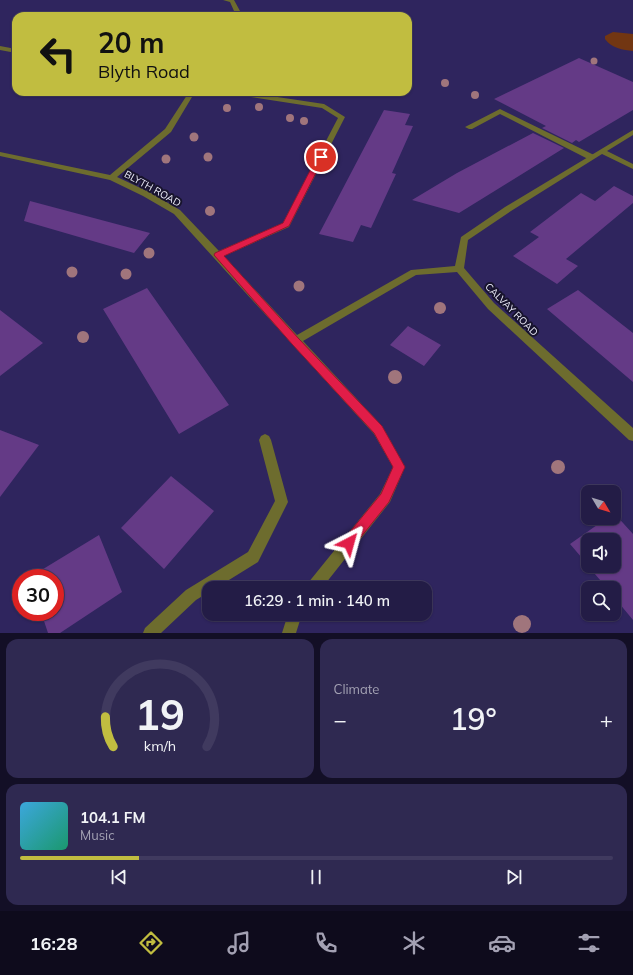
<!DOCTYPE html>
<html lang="en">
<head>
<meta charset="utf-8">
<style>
	:root { --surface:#231c46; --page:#2f2951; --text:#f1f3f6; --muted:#a3a1b3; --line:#403a5f; --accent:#c1bd40 }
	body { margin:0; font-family:Mulish,sans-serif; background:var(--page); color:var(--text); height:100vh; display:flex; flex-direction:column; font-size:15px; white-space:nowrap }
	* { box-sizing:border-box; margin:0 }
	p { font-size:13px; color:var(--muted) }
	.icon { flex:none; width:22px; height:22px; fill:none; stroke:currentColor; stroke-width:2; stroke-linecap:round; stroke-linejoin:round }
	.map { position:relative; height:633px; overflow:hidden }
	.side { display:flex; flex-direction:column; gap:6px; padding:6px; background:#130f26; flex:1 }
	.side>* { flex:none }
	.hud { position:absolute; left:12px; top:12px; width:400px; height:84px; border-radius:12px; box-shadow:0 1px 3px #0004,0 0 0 1px var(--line); background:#c1bd40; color:#111; overflow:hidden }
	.needle { width:26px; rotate:128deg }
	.fabs { position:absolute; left:581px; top:485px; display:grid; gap:8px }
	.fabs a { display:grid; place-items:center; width:40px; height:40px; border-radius:8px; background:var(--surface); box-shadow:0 1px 3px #0004,0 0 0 1px var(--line); font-size:20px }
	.speed { position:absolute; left:12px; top:569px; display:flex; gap:8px; font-size:20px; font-weight:700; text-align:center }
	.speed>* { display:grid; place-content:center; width:52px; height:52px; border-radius:50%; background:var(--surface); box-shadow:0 1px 3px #0004,0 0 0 1px var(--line); line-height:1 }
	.speed .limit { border:6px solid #d22; background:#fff; color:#111 }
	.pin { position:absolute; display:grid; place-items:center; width:34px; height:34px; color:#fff; margin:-17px; border:2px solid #fff; border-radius:50%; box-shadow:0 1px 4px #0007 }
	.me { position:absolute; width:44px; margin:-22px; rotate:39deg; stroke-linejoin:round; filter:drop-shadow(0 0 3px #0008) }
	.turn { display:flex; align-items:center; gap:14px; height:84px; padding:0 20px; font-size:18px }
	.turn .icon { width:52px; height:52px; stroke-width:2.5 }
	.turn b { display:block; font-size:28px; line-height:34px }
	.big { font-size:30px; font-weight:600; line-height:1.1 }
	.side .widget { flex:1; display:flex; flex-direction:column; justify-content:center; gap:6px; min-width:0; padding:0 14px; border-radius:12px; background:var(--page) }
	.side .dial { align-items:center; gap:0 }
	.dial svg { height:104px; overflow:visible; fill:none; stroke:var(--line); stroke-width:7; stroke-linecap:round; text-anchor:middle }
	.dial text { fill:var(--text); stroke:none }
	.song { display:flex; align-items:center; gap:12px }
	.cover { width:48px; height:48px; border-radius:6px; background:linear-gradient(135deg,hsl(200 70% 55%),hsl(160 70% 35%)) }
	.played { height:4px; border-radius:2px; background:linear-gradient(90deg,var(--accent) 20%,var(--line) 20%) }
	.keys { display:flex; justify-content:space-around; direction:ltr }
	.heat { display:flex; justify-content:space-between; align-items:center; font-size:22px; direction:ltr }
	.side .tiles { flex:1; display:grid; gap:6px; grid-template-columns:1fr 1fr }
	.widget:last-child { grid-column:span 2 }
	.trip { position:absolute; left:202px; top:581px; width:230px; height:40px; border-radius:12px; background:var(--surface); box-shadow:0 1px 3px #0004,0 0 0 1px var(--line); font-weight:600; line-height:40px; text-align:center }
	.dock { display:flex; height:64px; justify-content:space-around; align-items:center; background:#0e0b1c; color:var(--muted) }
	.dock .icon { width:28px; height:28px }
	.dock .selected { color:var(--accent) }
	.dock b { font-size:18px; color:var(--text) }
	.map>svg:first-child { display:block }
</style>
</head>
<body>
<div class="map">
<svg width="633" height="633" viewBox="0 0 633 633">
	<rect width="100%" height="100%" fill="#2f255e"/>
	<!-- green -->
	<path fill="#723612" d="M 613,32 L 633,34 L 633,51 C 623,50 611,48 605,39 L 605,36 Z"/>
	<!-- building -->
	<path fill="#643a86" d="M 579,58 L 633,82 L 633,110 L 579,142 L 576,140 L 572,143 L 542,128 L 546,126 L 494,99 Z
		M 384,110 L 410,114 L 405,125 L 413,126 L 392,173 L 396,174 L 371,228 L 361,225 L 353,242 L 319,234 Z
		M 533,133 L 564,148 L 459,213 L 412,200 L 457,173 Z
		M 614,186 L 633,196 L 633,203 L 566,259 L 578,266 L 557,284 L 513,256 L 539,237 L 530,232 L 581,193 L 595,201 Z
		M 30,201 L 150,233 L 134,253 L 24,221 Z
		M 147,288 L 229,405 L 179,434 L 103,309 Z
		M 578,290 L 633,333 L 633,382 L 547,309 Z
		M 0,310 L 43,343 L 0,376 Z
		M 408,326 L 441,345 L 424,366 L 390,345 Z
		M 0,430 L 39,445 L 0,497 Z
		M 171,476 L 214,511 L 164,569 L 121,528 Z
		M 614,513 L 633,534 L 633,620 L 614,597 L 614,588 L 607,588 L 588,566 L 614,566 L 614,540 L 588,540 L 588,565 L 570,544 L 607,518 L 614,518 Z
		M 99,535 L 122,592 L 60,633 L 48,633 L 41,612 L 55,612 L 55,578 L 30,578 L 30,577 Z"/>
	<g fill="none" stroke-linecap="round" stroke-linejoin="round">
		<!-- lane -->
		<path fill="#6d6c2e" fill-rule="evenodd" d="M 500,109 L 594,155 L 595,157 L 591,159 L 588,159 L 500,114 L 472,129 L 469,129 L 465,127 Z"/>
		<!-- street -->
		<path fill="#6d6c2e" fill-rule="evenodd" d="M 223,0 L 234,0 L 240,11 L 237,16 L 231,16 L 234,11 L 230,2 Z
			M 0,46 L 16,49 L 16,53 L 0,50 Z
			M 189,92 L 195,92 L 171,132 L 117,177 L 149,192 L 180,210 L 219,251 L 283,223 L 338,118 L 322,108 L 231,94 L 228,92 L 244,92 L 324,104 L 345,117 L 289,227 L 224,256 L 297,335 L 411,270 L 455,266 L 461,237 L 505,207 L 633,130 L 633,135 L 607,151 L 633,164 L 633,169 L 602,154 L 511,211 L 468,240 L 464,268 L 494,303 L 633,428 L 633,441 L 629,440 L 488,309 L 457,272 L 416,275 L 303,341 L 382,426 L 405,467 L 390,502 L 322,588 L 306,588 L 308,583 L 380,494 L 393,467 L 374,434 L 174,214 L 143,196 L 110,180 L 0,156 L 0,152 L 110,175 L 165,129 Z
			M 265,434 L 269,436 L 271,440 L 288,502 L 258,562 L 216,588 L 209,588 L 209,592 L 196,600 L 161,633 L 143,633 L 145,628 L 186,590 L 248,552 L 275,501 L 259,440 L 261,436 Z
			M 288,614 L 302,614 L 296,633 L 282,633 Z"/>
	</g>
	<!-- trees -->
	<g fill="#a0757c">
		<circle cx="594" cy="61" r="3.5"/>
		<circle cx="445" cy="83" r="4"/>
		<circle cx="475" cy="95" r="4"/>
		<circle cx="259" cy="107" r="4"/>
		<circle cx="227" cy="108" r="4"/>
		<circle cx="290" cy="118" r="4"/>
		<circle cx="304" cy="121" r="4"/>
		<circle cx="194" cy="137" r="4.5"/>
		<circle cx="208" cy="157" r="4.5"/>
		<circle cx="166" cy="159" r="4.5"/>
		<circle cx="210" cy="211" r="5"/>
		<circle cx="149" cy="253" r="5.5"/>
		<circle cx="72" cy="272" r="5.5"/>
		<circle cx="126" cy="274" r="5.5"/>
		<circle cx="299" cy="286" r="5.5"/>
		<circle cx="440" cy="308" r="6"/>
		<circle cx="83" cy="337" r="6"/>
		<circle cx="395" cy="377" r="7"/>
		<circle cx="558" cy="467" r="7"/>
		<circle cx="522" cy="624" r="9"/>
	</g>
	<!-- route -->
	<path fill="#e11d48" stroke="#92132f" d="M 321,155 L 324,157 L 289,226 L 224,256 L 299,339 L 382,426 L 405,467 L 389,502 L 353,547 L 349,549 L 344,547 L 343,543 L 344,539 L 381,494 L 393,467 L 374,433 L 292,344 L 214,255 L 215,253 L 283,223 L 317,157 Z"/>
	<g text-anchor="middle" stroke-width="4" stroke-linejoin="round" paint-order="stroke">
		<!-- street labels -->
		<g font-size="10" fill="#eeeefc" stroke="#18142d">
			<text transform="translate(153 188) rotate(29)" y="4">BLYTH ROAD</text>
			<text transform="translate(512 309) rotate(45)" y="4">CALVAY ROAD</text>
		</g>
	</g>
</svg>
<div class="fabs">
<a><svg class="needle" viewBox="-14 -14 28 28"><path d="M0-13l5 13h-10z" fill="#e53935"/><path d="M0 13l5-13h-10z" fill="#a3a1b3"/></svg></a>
<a><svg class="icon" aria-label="sound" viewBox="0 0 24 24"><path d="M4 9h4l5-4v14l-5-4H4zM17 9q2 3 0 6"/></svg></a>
<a><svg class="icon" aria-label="search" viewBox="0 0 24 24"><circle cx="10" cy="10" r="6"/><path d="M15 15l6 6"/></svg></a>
</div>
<div class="speed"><div class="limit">30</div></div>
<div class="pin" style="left:321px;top:157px;background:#d93025"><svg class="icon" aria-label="arrive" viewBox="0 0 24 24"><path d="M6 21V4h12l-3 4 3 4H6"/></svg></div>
<svg class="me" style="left:349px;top:543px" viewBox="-20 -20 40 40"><path d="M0-17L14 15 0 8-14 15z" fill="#e11d48" stroke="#fff" stroke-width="4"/></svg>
<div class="trip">16:29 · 1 min · 140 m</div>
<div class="hud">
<div class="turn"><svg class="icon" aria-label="left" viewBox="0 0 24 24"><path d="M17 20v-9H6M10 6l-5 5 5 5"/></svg><div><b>20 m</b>Blyth Road</div></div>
</div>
</div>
<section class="side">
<div class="tiles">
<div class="widget dial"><svg viewBox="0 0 100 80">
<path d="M14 69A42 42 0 1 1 86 69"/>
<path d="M14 69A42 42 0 0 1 8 46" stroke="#c1bd40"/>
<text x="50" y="56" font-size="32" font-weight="700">19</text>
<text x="50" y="72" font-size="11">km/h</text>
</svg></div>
<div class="widget"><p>Climate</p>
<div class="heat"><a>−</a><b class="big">19°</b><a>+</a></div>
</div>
<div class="widget">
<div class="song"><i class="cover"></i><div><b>104.1 FM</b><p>Music</p></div></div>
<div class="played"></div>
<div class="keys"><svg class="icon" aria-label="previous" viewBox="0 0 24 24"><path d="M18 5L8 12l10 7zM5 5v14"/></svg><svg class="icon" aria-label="pause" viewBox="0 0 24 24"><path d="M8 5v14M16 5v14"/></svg><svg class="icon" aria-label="next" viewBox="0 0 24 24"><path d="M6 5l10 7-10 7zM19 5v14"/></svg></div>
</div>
</div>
</section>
<nav class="dock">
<b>16:28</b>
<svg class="icon selected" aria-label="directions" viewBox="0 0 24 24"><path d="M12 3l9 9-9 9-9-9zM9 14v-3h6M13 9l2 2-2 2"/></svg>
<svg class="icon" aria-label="music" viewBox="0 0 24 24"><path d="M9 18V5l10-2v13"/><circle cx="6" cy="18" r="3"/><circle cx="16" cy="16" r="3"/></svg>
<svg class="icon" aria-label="phone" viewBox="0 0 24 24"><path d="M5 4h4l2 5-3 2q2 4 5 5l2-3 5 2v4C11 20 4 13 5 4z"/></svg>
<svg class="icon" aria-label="climate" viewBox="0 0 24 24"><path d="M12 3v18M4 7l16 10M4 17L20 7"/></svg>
<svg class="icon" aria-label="car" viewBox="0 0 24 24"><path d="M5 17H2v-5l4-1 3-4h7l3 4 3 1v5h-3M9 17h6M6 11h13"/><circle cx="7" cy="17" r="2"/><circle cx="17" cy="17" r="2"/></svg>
<svg class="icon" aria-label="filters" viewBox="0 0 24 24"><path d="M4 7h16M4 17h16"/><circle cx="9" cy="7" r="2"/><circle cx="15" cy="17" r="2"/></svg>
</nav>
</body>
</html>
